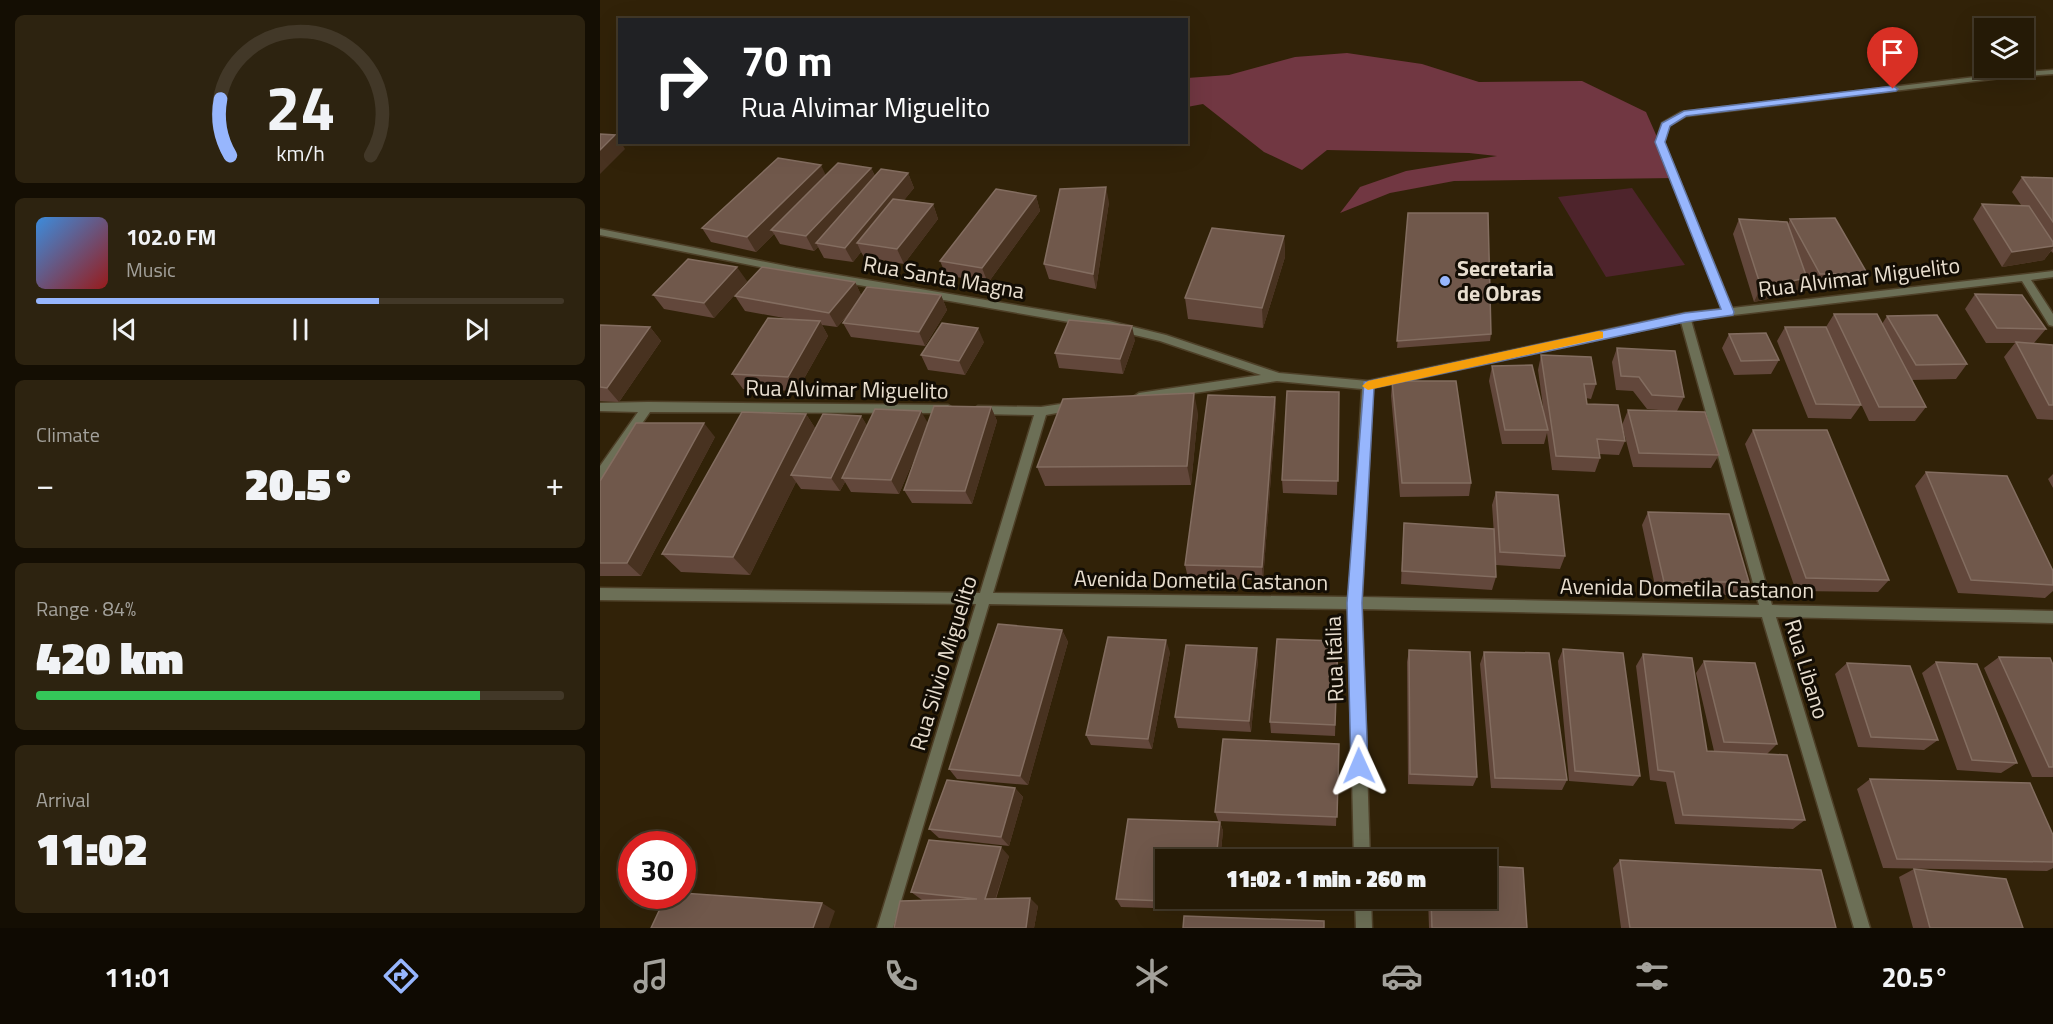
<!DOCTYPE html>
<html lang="en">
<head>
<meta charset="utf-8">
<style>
	:root { --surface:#251a06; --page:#2d2310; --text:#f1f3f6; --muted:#a3a19b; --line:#423828; --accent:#97b6fd }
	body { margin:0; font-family:"Titillium Web",sans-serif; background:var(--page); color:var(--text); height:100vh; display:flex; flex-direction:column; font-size:22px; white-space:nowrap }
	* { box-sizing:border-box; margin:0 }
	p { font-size:20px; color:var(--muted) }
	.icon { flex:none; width:33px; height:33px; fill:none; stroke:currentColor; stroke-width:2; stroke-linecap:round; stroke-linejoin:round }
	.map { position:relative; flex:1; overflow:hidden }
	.drawer { display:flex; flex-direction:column; gap:15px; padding:15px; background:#140e03; width:600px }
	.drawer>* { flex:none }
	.guide { position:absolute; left:18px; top:18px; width:570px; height:126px; border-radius:0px; box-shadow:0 6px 24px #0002,0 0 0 2px var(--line); background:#202124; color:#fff; overflow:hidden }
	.controls { position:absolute; left:1374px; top:18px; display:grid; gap:12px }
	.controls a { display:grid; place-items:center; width:60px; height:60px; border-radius:0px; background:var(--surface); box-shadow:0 6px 24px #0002,0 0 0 2px var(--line); font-size:30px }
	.speed { position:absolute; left:18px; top:831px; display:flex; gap:12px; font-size:30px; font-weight:700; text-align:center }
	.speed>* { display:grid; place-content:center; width:78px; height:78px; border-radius:50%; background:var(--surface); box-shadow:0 6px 24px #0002,0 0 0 2px var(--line); line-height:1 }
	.speed .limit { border:9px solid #d22; background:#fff; color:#111 }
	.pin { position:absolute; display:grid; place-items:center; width:51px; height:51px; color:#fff; margin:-62px -26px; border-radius:50% 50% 50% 0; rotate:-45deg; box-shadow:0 0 6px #0007 }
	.pin .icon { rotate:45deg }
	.me { position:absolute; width:66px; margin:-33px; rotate:359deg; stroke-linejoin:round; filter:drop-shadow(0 0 4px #0008) }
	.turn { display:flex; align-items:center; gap:21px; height:126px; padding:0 24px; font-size:27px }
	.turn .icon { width:78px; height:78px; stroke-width:2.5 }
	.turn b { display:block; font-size:42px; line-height:51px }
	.big { font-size:45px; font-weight:800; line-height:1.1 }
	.drawer .widget { flex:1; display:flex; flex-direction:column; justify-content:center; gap:9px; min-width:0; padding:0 21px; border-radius:9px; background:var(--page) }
	.drawer .dial { align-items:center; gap:0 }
	.dial svg { height:156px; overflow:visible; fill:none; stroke:var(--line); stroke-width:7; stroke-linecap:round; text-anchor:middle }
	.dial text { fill:var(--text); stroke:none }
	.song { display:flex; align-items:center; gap:18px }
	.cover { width:72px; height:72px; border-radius:9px; background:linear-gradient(135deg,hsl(210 70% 55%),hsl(0 70% 35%)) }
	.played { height:6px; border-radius:3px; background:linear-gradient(90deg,var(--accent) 65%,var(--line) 65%) }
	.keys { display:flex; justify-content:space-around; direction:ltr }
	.heat { display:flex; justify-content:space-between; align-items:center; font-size:33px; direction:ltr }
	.charge { height:9px; border-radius:4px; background:linear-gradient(90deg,#34c759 84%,var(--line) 0) }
	.trip { position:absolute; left:555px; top:849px; width:342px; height:60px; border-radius:0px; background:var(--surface); box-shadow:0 6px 24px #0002,0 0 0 2px var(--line); font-weight:800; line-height:60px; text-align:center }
	.menu { display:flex; height:96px; justify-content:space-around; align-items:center; background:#0f0a02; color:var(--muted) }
	.menu .icon { width:42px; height:42px }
	.menu .current { color:var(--accent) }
	.menu b { font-size:27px; color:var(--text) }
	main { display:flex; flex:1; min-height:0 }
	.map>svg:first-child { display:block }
</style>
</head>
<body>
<main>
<section class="drawer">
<div class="widget dial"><svg viewBox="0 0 100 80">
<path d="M14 69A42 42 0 1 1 86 69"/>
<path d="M14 69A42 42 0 0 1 9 40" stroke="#97b6fd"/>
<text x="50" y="56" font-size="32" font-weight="700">24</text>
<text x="50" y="72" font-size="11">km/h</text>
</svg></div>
<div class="widget">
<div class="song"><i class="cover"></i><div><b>102.0 FM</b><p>Music</p></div></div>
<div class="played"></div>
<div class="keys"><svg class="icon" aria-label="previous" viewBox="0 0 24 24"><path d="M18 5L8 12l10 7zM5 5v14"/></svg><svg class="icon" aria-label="pause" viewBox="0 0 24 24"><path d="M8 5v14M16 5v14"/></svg><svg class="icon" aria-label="next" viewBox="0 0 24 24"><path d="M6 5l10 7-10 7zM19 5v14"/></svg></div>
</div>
<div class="widget"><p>Climate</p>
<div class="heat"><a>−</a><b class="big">20.5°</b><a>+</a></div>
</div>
<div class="widget"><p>Range · 84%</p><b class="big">420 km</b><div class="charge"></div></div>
<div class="widget"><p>Arrival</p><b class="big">11:02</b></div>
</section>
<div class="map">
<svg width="1453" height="928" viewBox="0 0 1453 928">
	<rect width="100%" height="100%" fill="#312208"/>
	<!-- green -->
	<path fill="#4e242c" d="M 1032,188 L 1085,265 L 1006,277 L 958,197 Z"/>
	<!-- forest -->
	<path fill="#713742" d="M 747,53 L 822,64 L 879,82 L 982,81 L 1046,112 L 1075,178 L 854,181 L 790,193 L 740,213 L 760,187 L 806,171 L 897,156 L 869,153 L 727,150 L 702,170 L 664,152 L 603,104 L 587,107 L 587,78 L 629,75 L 695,57 Z"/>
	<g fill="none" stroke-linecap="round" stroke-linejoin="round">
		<!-- minor casing -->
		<g stroke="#4e4028" stroke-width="3">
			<path id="minor" d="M 1453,70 L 1453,74 L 1409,77 L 1086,116 L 1069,126 L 1064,142 L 1132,308 L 1453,271 L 1453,277 L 1431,280 L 1453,314 L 1453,326 L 1449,325 L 1422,281 L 1091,320 L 1172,605 L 1453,611 L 1453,623 L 1176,617 L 1270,928 L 1254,928 L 1162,617 L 762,609 L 770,860 L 754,860 L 748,609 L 389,604 L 293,928 L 277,928 L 376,604 L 0,600 L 0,588 L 380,593 L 434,415 L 378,414 L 372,410 L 378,406 L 441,407 L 474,402 L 478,403 L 480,406 L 478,409 L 446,415 L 393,593 L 749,597 L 762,389 L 677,381 L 539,401 L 533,397 L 539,393 L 661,375 L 560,341 L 509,329 L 196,274 L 0,235 L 0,229 L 196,268 L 509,321 L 566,335 L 679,373 L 768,381 L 1085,313 L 1122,309 L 1056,142 L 1062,123 L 1081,112 L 1409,73 ZM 1081,322 L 1159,605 L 762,597 L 773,388 Z
				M 48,402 L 348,405 L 354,409 L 348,413 L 50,412 L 4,478 L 0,480 L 0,466 L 38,412 L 0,411 L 0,403 Z
				M 755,898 L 771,898 L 772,928 L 756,928 Z"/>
		</g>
		<!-- minor -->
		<use href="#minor" fill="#6c6f56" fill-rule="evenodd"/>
	</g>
	<!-- wall -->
	<path fill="#62473b" d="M 271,168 L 275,176 L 308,173 L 314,188 L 304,200 L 333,204 L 338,219 L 304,264 L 264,257 L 261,252 L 253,262 L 224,258 L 218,247 L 214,251 L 180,244 L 174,234 L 156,252 L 111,242 L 102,228 L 226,175 Z
		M 1422,177 L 1453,178 L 1453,253 L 1451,251 L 1444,260 L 1402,267 L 1373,219 L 1382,204 L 1421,205 L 1412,192 Z
		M 436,196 L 440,211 L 388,283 L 346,275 L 340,261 Z
		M 509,202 L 496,289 L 449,279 L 444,264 Z
		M 808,213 L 891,334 L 890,341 L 797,348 Z
		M 1139,219 L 1188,224 L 1190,219 L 1267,273 L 1259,288 L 1212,289 L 1207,279 L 1200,292 L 1154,302 L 1133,234 Z
		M 684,236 L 685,257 L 663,328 L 588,319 L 585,298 Z
		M 147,281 L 114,318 L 64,309 L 53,295 Z
		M 255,282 L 261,295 L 341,295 L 347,310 L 325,346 L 251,337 L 243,323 L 249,314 L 237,327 L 222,325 L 228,336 L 197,391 L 143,389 L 132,374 L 195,320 L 145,311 L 135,296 Z
		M 1375,294 L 1446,329 L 1434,343 L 1425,343 L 1453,345 L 1453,420 L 1437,419 L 1404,357 L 1415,343 L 1386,343 L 1365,309 Z
		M 1234,314 L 1282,324 L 1287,316 L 1367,364 L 1356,379 L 1311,380 L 1326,407 L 1315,421 L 1269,421 L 1246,372 L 1261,405 L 1251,419 L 1208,418 L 1177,341 L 1185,327 L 1226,327 Z
		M 0,325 L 50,327 L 61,341 L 19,402 L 0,401 Z
		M 1129,334 L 1179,360 L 1171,374 L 1134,375 L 1122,348 Z
		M 535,340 L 523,374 L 459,368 L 455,353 Z
		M 384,342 L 365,375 L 328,370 L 321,355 Z
		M 1017,348 L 1084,397 L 1077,411 L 1119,455 L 1111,468 L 1033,467 L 1022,425 L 1028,410 L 1070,411 L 1047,409 L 1033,391 L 1016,390 L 1012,362 Z
		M 941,355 L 996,384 L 991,399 L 986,398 L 987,404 L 1025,441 L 1019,455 L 999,454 L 1000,458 L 995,472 L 952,470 L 947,433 L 944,444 L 902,444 L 889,381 L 892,366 L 944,414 L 938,370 Z
		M 792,381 L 871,483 L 869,496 L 800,497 L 791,396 Z
		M 739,392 L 737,495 L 683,493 L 682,480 Z
		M 675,397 L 676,411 L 663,580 L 588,578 L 585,565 Z
		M 391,407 L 397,421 L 372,504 L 312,503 L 304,490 L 320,445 L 299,494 L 251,492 L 245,482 L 240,491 L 201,489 L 196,482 L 150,575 L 81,572 L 62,554 L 206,414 L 215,428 L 261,416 L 267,426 L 328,423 Z
		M 598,413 L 591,485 L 445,486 L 437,467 Z
		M 1153,430 L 1289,580 L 1278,592 L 1196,591 L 1145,444 Z
		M 115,437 L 41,576 L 0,576 L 0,481 Z
		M 1326,472 L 1453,571 L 1453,591 L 1445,598 L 1358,593 L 1315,486 Z
		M 1453,474 L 1453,488 L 1448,479 Z
		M 896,492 L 965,556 L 960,569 L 896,565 L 892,505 Z
		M 1048,512 L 1149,582 L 1141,595 L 1057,595 L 1042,525 Z
		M 804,523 L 896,577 L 892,590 L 801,584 L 803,536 Z
		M 462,630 L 468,642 L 428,785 L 357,779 L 349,769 Z
		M 738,641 L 735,736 L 671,733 L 670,722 Z
		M 963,649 L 1040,776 L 1033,786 L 969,781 L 958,661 Z
		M 809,650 L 877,777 L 873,786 L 808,784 L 807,662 Z
		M 570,652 L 552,749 L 491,745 L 486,735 Z
		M 884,652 L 967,780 L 962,790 L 891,788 L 880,664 Z
		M 1043,654 L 1107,751 L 1114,751 L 1096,673 L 1104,661 L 1177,744 L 1167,754 L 1205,820 L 1193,829 L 1075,824 L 1066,782 L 1050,780 L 1036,666 Z
		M 1399,657 L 1453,665 L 1453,777 L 1432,777 L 1384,668 Z
		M 658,660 L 651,732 L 578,728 L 575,717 Z
		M 1336,662 L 1417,763 L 1401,773 L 1357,770 L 1322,673 Z
		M 1247,663 L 1338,740 L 1324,750 L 1258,747 L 1235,674 Z
		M 739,744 L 736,826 L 618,821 L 615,812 Z
		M 1270,779 L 1453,835 L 1453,868 L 1447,871 L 1283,868 L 1257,789 Z
		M 415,788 L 423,797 L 409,846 L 339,838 L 329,829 Z
		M 528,819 L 620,822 L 623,831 L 620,860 L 566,860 L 566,898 L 616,898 L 615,910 L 521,907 L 516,899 Z
		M 409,856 L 396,899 L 438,906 L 434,928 L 294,928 L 322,900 L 311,892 Z
		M 1020,860 L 1236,928 L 1021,928 L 1013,868 Z
		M 1314,869 L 1423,928 L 1313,928 L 1299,877 Z
		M 828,898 L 886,898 L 927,928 L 829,928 Z"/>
	<!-- shaded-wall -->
	<path fill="#483220" d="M 15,135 L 20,142 L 21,142 L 25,149 L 0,174 L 0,150 Z
		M 221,165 L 228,180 L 171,230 L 174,234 L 156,252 L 147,237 Z
		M 271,168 L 278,183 L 216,243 L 218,247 L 214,251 L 206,236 Z
		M 308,173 L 314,188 L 268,244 L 257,243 L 261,252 L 253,262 L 245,248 Z
		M 506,187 L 509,202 L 496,289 L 493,274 Z
		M 436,196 L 440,211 L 388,283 L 382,268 Z
		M 333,204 L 338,219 L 304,264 L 297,249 Z
		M 684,236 L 685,257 L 663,328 L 662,308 Z
		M 1453,246 L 1453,248 L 1444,260 L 1402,267 L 1412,252 Z
		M 137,267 L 147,281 L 114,318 L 104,303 Z
		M 1207,278 L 1200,292 L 1154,302 L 1161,287 Z
		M 255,282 L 262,297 L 237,327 L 229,313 Z
		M 341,295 L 347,310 L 325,346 L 319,332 Z
		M 220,321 L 228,336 L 197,391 L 188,377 Z
		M 532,326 L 535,340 L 523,374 L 520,359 Z
		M 50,327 L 61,341 L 19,402 L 7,388 Z
		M 378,328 L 384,342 L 365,375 L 359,361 Z
		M 594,393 L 598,413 L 591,485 L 587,466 Z
		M 675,397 L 676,411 L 663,580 L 662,567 Z
		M 391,407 L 397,421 L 372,504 L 365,491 Z
		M 321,411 L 329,425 L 299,494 L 291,480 Z
		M 206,414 L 219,434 L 191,475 L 196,482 L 150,575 L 133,557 Z
		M 261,416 L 270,430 L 242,478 L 245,482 L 240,491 L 231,478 Z
		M 104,423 L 115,437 L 41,576 L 27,563 Z
		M 462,630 L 468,642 L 428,785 L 420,776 Z
		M 566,640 L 570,652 L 552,749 L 548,739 Z
		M 657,648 L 658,660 L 651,732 L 649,721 Z
		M 415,788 L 423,797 L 409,846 L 401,837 Z
		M 620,822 L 623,831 L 620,860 L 616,860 Z
		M 401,847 L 409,856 L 393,906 L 385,899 Z
		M 430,898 L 438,906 L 434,928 L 426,928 Z
		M 613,898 L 616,898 L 615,910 L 612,903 Z
		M 222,903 L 235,911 L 229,928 L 213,928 Z"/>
	<!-- building -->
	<path fill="#70584b" stroke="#836d60" stroke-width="1.5" d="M 0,134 L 15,135 L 0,150 Z
		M 178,158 L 221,165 L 147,237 L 102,228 Z
		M 238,163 L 271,168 L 206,236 L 171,230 Z
		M 281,169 L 308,173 L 245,248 L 216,243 Z
		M 1422,177 L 1453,178 L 1453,222 Z
		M 506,187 L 493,274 L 444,264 L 460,189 Z
		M 396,189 L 436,196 L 382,268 L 340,261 Z
		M 293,199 L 333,204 L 297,249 L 257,243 Z
		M 1382,204 L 1429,206 L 1453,242 L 1453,246 L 1412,252 Z
		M 808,213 L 888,213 L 891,334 L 797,341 Z
		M 1235,218 L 1267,273 L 1220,274 L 1190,219 Z
		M 1139,219 L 1187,222 L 1207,278 L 1161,287 Z
		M 612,228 L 684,236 L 662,308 L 585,298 Z
		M 88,259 L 137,267 L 104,303 L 53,295 Z
		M 162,267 L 255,282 L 229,313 L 135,296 Z
		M 267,287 L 341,295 L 319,332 L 243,323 Z
		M 1375,294 L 1422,295 L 1446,329 L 1397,328 Z
		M 1234,314 L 1277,314 L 1326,407 L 1279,407 Z
		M 1337,315 L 1367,364 L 1316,365 L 1287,316 Z
		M 168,318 L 220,321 L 188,377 L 132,374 Z
		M 469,320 L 532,326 L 520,359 L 455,353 Z
		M 342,323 L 378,328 L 359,361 L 321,355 Z
		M 0,325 L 50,327 L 7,388 L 0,387 Z
		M 1185,327 L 1226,327 L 1261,405 L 1216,404 Z
		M 1166,333 L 1179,360 L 1141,361 L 1129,334 Z
		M 1416,342 L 1453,345 L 1453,405 L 1449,405 Z
		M 1017,348 L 1075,351 L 1084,397 L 1052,395 L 1039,377 L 1021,376 Z
		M 941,355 L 991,357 L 996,384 L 984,384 L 987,404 L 1018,405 L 1025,441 L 997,439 L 1000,458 L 956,456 Z
		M 932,365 L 948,430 L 905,430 L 892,366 Z
		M 792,381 L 856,381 L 871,483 L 802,483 Z
		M 687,391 L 739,392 L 738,481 L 682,480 Z
		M 594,393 L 587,466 L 437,467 L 463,399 Z
		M 608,395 L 675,397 L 662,567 L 585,565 Z
		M 334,406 L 391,407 L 365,491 L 304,490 Z
		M 275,409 L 321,411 L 291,480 L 242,478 Z
		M 1028,410 L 1105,412 L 1119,455 L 1039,453 Z
		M 142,412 L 206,414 L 133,557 L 62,554 Z
		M 223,414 L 261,416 L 231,478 L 191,475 Z
		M 36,423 L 104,423 L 27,563 L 0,563 L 0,481 Z
		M 1153,430 L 1227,430 L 1289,580 L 1206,578 Z
		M 1326,472 L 1407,476 L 1453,571 L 1453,585 L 1371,580 Z
		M 896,492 L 958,495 L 965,556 L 900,552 Z
		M 1048,512 L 1129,514 L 1149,582 L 1064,582 Z
		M 804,523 L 894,529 L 896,577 L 802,571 Z
		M 398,624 L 462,630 L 420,776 L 349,769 Z
		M 508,637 L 566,640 L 548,739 L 486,735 Z
		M 677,639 L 738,641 L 735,725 L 670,722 Z
		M 586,645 L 657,648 L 649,721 L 575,717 Z
		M 963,649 L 1023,653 L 1040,776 L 975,771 Z
		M 809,650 L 870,652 L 877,777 L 810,774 Z
		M 884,652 L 949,653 L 967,780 L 895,778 Z
		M 1043,654 L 1092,658 L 1107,751 L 1187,755 L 1205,820 L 1083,815 L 1074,772 L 1058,770 Z
		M 1399,657 L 1450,658 L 1453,665 L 1453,767 L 1449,767 Z
		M 1104,661 L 1155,663 L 1177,744 L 1124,742 Z
		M 1336,662 L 1377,664 L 1417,763 L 1372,760 Z
		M 1247,663 L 1310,666 L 1338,740 L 1271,737 Z
		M 623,739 L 739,744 L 737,817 L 615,812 Z
		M 1270,779 L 1430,783 L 1453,835 L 1453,862 L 1297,859 Z
		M 347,780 L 415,788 L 401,837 L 329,829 Z
		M 528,819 L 620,822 L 616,860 L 566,860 L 566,898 L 613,898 L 612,903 L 516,899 Z
		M 329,840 L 401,847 L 385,899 L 430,898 L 426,928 L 294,928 L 300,901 L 377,899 L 311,892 Z
		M 1020,860 L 1221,870 L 1236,928 L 1030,928 Z
		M 886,866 L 923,868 L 927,928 L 832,928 L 831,898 L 886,898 Z
		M 1314,869 L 1406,879 L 1423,928 L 1330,928 Z
		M 82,893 L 222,903 L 213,928 L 51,928 L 66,896 L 82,896 Z
		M 584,916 L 724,921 L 724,928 L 583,928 Z"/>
	<!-- route -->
	<path fill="#97b6fd" stroke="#6276a4" stroke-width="1.5" d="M 1293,86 L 1298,89 L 1296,91 L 1086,116 L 1070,126 L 1065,142 L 1134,312 L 1133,315 L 1085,322 L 774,388 L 762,603 L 768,766 L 765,772 L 759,775 L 753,772 L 751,766 L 747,603 L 764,382 L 1085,313 L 1121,309 L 1055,142 L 1062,123 L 1084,111 Z"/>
	<!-- slow -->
	<path fill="#f59e0b" d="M 999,331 L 1003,332 L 1003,338 L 768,390 L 762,386 L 768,381 Z"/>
	<!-- markers -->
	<circle fill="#97b6fd" stroke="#130d04" stroke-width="2" cx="845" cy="281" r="6"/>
	<g text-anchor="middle" stroke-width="6" stroke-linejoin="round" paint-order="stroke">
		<!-- poi labels -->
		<g font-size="22" font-weight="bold" fill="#e8decf" stroke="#130d04" text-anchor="start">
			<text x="857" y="276">Secretaria<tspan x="857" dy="25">de Obras</tspan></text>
		</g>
		<!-- street labels -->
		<g font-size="22" fill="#e8decf" stroke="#130d04">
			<text transform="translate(344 277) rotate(10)" y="8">Rua Santa Magna</text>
			<text transform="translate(1259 277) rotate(-7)" y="8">Rua Alvimar Miguelito</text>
			<text transform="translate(247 389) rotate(1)" y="8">Rua Alvimar Miguelito</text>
			<text transform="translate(601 580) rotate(1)" y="8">Avenida Dometila Castanon</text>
			<text transform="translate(1087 588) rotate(1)" y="8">Avenida Dometila Castanon</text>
			<text transform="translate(734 659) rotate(-92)" y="8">Rua Itália</text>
			<text transform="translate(343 663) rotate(-73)" y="8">Rua Silvio Miguelito</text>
			<text transform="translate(1207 669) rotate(73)" y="8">Rua Libano</text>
		</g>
	</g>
</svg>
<div class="controls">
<a><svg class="icon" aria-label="layers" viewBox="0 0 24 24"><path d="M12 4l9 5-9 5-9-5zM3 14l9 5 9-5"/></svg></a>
</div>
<div class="speed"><div class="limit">30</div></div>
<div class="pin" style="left:1293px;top:89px;background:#d93025"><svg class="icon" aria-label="arrive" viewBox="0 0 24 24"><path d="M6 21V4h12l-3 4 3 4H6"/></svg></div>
<svg class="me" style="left:759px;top:766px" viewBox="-20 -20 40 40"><path d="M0-17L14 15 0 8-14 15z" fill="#97b6fd" stroke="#fff" stroke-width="4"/></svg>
<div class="trip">11:02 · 1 min · 260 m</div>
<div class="guide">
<div class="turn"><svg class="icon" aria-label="right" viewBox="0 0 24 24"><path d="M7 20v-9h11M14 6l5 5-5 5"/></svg><div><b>70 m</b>Rua Alvimar Miguelito</div></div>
</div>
</div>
</main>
<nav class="menu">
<b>11:01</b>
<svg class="icon current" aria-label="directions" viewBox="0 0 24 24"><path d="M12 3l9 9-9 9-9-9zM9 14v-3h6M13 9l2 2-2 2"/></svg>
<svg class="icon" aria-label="music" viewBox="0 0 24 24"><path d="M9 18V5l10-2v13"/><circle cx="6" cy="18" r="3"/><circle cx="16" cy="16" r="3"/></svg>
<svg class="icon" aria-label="phone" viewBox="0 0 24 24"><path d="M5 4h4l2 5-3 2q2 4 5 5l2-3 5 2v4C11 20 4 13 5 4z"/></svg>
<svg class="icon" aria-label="climate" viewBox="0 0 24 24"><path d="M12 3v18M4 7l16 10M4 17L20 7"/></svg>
<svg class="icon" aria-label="car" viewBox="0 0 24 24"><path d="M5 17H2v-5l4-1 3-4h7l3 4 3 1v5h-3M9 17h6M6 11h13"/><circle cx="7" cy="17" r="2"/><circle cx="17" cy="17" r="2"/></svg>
<svg class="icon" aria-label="filters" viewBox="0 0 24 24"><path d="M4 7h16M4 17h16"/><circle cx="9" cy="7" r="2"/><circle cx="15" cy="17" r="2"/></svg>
<b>20.5°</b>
</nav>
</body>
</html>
